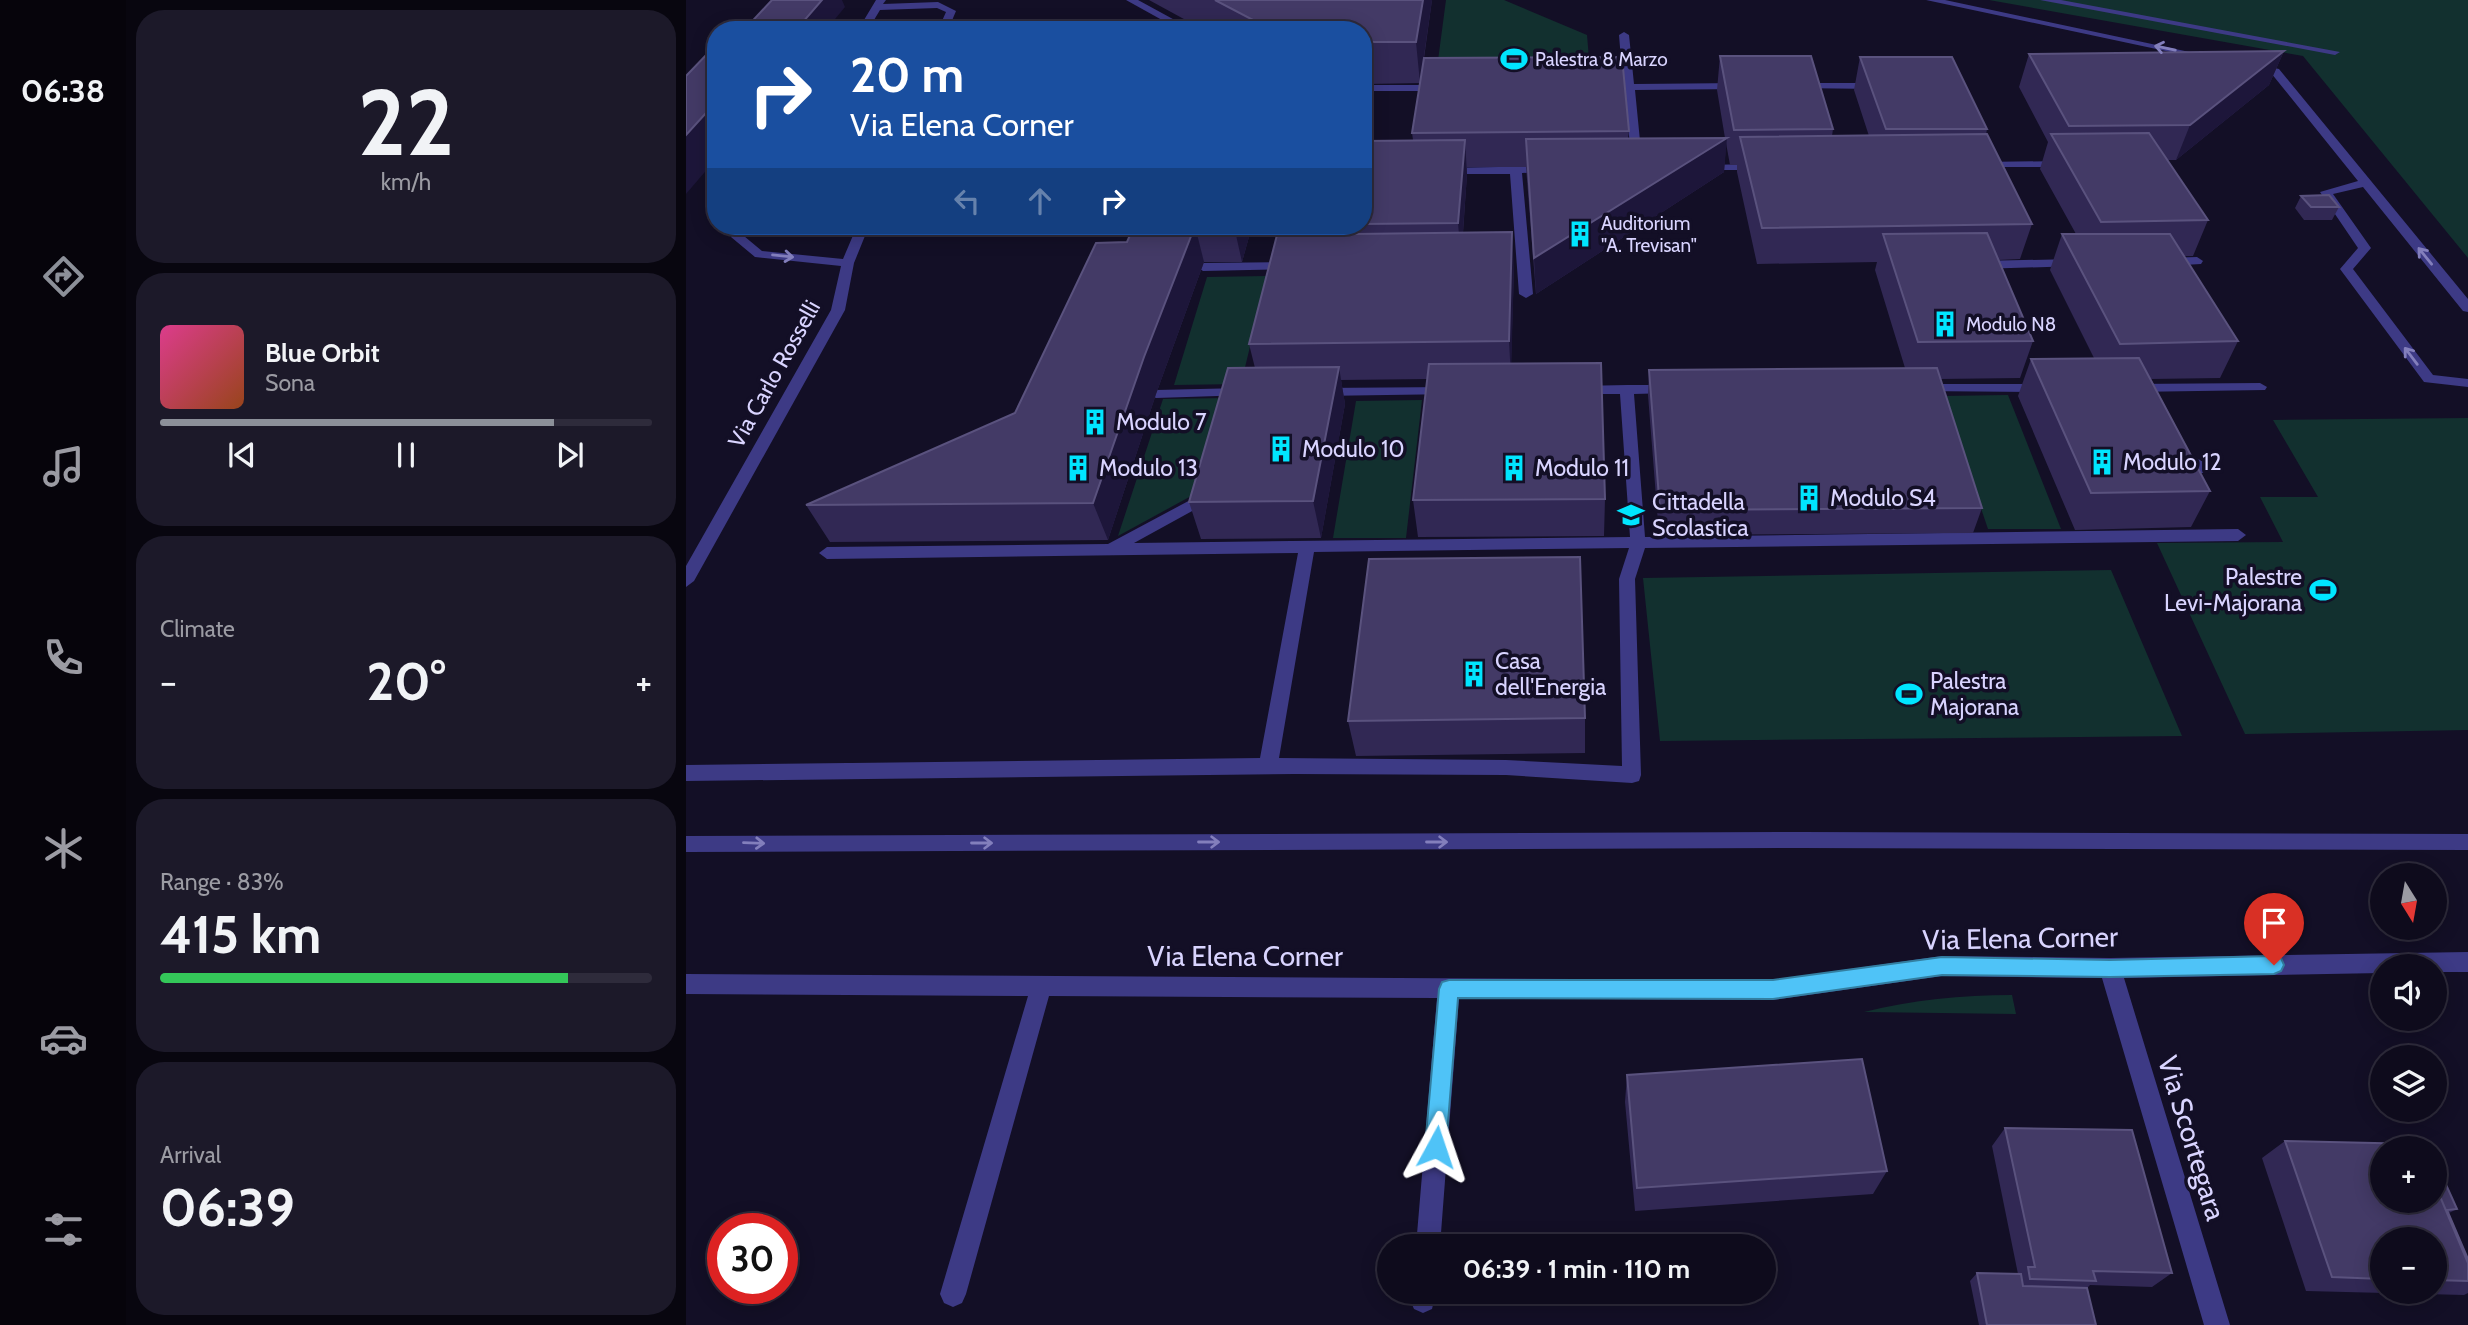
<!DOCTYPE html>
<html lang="en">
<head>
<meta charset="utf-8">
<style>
	:root { --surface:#0e0b1c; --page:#1c1929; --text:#f1f3f6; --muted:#9b9ba3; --line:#2e2b3b; --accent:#8c9099 }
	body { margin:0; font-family:Cabin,sans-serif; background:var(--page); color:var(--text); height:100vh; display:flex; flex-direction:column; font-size:26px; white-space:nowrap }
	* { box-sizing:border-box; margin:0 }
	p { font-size:23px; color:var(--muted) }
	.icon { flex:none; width:38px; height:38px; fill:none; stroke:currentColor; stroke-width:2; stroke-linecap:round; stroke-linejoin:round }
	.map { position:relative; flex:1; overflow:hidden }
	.sheet { display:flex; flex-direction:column; gap:10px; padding:10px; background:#08060f; width:560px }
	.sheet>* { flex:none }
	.top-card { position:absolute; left:21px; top:21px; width:665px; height:214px; border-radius:28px; box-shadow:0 4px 18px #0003,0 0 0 2px var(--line); background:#1a4fa0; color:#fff; overflow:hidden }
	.needle { width:46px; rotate:169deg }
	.buttons { position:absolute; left:1684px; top:863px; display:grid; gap:14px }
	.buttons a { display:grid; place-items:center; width:77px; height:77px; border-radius:50%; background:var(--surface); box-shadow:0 4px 18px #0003,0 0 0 2px var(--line); font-size:35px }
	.speed { position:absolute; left:21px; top:1213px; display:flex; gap:14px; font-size:35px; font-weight:700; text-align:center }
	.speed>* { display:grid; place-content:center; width:91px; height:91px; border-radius:50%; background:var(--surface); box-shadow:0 4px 18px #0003,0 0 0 2px var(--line); line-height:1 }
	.speed .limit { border:10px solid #d22; background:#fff; color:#111 }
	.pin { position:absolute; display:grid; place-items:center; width:60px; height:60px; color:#fff; margin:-72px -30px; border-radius:50% 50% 50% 0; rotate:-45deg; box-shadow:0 0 7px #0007 }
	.pin .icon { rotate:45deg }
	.me { position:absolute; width:77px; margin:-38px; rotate:5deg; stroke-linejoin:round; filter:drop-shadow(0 0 5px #0008) }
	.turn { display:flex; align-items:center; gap:24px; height:147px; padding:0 28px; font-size:32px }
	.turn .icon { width:91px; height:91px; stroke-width:2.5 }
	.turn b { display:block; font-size:49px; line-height:60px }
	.lanes { display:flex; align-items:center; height:66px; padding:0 28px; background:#0003; justify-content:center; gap:35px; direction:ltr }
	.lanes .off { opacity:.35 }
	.big { font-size:52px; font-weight:800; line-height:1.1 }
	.sheet .widget { flex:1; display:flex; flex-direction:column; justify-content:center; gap:10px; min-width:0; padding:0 24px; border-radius:28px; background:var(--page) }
	.sheet .dial { align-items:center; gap:0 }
	.dial b { font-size:91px; line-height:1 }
	.song { display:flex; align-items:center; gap:21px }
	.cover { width:84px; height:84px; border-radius:10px; background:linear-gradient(135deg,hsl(330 70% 55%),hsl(20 70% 35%)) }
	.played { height:7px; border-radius:4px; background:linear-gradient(90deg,var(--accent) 80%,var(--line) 80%) }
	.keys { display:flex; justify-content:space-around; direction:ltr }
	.heat { display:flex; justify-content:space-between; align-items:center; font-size:38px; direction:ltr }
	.charge { height:10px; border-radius:5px; background:linear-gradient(90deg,#34c759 83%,var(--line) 0) }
	.trip { position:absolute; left:691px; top:1234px; width:399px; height:70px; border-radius:35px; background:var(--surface); box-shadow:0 4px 18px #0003,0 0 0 2px var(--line); font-weight:800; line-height:70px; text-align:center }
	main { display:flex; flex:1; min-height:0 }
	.menu { display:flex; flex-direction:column; width:126px; justify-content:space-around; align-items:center; background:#06040b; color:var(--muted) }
	.menu .icon { width:49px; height:49px }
	.menu .active { color:var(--accent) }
	.menu b { font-size:32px; color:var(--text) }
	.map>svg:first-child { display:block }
</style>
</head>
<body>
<main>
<nav class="menu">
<b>06:38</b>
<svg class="icon active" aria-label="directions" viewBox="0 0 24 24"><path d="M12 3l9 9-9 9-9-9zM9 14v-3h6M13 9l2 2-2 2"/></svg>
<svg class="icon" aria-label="music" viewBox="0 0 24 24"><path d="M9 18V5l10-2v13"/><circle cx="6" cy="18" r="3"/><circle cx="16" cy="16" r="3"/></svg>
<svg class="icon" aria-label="phone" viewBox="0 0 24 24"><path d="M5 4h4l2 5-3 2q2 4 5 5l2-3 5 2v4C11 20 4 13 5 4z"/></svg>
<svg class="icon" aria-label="climate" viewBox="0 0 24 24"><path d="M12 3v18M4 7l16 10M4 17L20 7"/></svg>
<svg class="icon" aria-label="car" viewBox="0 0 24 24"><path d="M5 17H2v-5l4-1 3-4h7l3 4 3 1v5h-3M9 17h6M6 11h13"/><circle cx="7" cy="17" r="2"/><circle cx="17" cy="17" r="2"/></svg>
<svg class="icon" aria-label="filters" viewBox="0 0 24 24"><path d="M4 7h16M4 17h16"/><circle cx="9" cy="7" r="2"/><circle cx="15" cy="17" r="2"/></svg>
</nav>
<section class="sheet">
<div class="widget dial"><b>22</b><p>km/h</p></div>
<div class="widget">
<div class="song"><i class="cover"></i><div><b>Blue Orbit</b><p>Sona</p></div></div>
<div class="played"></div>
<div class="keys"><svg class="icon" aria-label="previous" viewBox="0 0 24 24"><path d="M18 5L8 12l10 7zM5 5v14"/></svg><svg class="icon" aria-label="pause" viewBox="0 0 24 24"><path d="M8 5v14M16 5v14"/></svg><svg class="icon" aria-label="next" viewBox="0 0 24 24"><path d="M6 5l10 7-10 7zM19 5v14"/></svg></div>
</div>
<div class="widget"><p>Climate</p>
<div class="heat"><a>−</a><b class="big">20°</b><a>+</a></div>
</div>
<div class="widget"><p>Range · 83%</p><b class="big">415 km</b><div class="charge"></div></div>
<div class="widget"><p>Arrival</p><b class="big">06:39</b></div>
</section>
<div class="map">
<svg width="1782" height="1325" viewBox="0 0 1782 1325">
	<rect width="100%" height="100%" fill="#130f26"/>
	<!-- green -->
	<path fill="#12302f" d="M 760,0 L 818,0 L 901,35 L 905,82 L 749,83 Z
		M 1303,0 L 1782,0 L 1782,258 L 1617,56 Z
		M 581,276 L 555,384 L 488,385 L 521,277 Z
		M 1322,395 L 1375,529 L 1302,529 L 1257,396 Z
		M 540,398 L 518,489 L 432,536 L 477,399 Z
		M 736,400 L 720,538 L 647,538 L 670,401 Z
		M 1782,418 L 1782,730 L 1559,734 L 1471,543 L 1597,542 L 1574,497 L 1632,497 L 1587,420 Z
		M 1425,570 L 1496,736 L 974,741 L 957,578 Z
		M 1326,995 L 1330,1014 L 1178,1012 C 1227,1000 1275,995 1326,995 Z"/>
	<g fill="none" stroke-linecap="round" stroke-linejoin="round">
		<!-- service -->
		<path fill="#3d3a85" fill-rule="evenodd" d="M 1240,0 L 1259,0 L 1527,57 L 1522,60 Z
			M 1354,0 L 1375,0 L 1654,52 L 1649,55 Z
			M 1566,63 L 1593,69 L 1782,299 L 1782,312 L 1777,311 L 1677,187 L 1647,194 L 1685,248 L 1667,269 L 1747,375 L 1782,379 L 1782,387 L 1738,382 L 1654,269 L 1672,248 L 1634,192 L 1672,181 L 1585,73 L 1562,68 L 1561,66 Z
			M 1114,832 L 1782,834 L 1782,850 L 1114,848 L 0,852 L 0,836 Z"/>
		<!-- pedestrian -->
		<path fill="#3d3a85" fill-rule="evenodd" d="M 440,0 L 452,0 L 507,30 L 494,30 Z
			M 938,32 L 943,35 L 948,84 L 1055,83 L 1060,86 L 1055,89 L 949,90 L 956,161 L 946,163 L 938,90 L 915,90 L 910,87 L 915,84 L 937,84 L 933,35 Z
			M 1111,83 L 1192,83 L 1197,86 L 1192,89 L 1107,88 L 1107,84 Z
			M 677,85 L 758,85 L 763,88 L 758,91 L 677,91 Z
			M 1294,162 L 1378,161 L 1384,164 L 1378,167 L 1290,167 L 1288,165 Z
			M 1014,165 L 1074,164 L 1080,167 L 1074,170 L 1010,170 L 1008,168 Z
			M 865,166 L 871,169 L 869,171 L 836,173 L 847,294 L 840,298 L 833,294 L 824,174 L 757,174 L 751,171 L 757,168 Z
			M 582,226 L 597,226 L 628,242 L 631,226 L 643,226 L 639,249 L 637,252 L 629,252 Z
			M 1511,257 L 1517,261 L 1515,264 L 1479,266 L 1473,262 L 1479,258 Z
			M 1388,259 L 1394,263 L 1392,266 L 1293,269 L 1287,265 L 1293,261 Z
			M 606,262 L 612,266 L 610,269 L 517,271 L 511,267 L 517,263 Z
			M 1574,383 L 1581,387 L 1579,390 L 1446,392 L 1439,388 L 1446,384 Z
			M 1236,384 L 1359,384 L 1366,388 L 1359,392 L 1231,391 L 1231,385 Z
			M 941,385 L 984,385 L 991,389 L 984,393 L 948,394 L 959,537 L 1552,529 L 1560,535 L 1552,541 L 959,548 L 949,579 L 955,775 L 953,781 L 946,783 L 820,775 L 608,774 L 0,781 L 0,765 L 574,758 L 612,553 L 141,559 L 133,553 L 141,547 L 422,544 L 523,490 L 528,491 L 531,495 L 528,499 L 448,543 L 944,537 L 934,394 L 893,394 L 886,390 L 893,386 ZM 943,548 L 933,579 L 936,766 L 820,760 L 593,758 L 628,552 Z
			M 764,387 L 769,388 L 769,394 L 634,396 L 627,392 L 634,388 Z
			M 557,388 L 562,389 L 562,395 L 470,398 L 463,394 L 470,390 Z
			M 1490,448 L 1524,465 L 1527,469 L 1524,473 L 1514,473 L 1485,456 L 1483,453 Z"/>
		<!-- minor -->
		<path fill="#3d3a85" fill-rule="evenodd" d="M 190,0 L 200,0 L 197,4 L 252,2 L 270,11 L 262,30 L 252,30 L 260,12 L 251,8 L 194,10 L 182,30 L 172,30 Z
			M 52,226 L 64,226 L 58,236 L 76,251 L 157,259 L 171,226 L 183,226 L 168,263 L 159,310 L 8,581 L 0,587 L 0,566 L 145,310 L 155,266 L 69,257 L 45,237 Z
			M 1782,952 L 1782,972 L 1748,972 L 1748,966 L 1696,966 L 1696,973 L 1438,978 L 1544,1325 L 1518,1325 L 1416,978 L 1256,976 L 1087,1000 L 773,998 L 754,1246 L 730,1246 L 751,998 L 363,996 L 280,1294 L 276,1303 L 267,1307 L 258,1303 L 254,1294 L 342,996 L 0,994 L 0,974 L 1087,980 L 1256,956 L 1424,958 Z
			M 725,1292 L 750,1292 L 746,1309 L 737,1313 L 728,1309 L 724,1300 Z"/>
	</g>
	<!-- wall -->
	<path fill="#312854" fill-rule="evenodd" d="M 463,0 L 746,0 L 738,58 L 943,131 L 942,138 L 1039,138 L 1031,90 L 1034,56 L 1147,129 L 1146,136 L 1183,136 L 1168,90 L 1174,57 L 1301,129 L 1300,135 L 1346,224 L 1334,259 L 1312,260 L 1347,341 L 1334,378 L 1254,379 L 1296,508 L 1287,533 L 973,535 L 962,395 L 963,370 L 1219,368 L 1189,270 L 1191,262 L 1071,264 L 1051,172 L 1051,165 L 1044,165 L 1040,143 L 1038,172 L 850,294 L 840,167 L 781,167 L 781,174 L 777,233 L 828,268 L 825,363 L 919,499 L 918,536 L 732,537 L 727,500 L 741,379 L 655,380 L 659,404 L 635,538 L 515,539 L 503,502 L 569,368 L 563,344 L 626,234 L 624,226 L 677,226 L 677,141 L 727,140 L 726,133 L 734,83 L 681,84 L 682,93 L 677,115 L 677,30 L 518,30 Z
		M 1598,51 L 1583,85 L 1490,160 L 1481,160 L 1522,220 L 1507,256 L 1498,256 L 1552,341 L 1534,378 L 1465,379 L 1524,491 L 1505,527 L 1389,530 L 1332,396 L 1345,359 L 1408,358 L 1364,270 L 1376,234 L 1390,234 L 1354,169 L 1362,142 L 1333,87 L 1343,54 Z
		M 1615,196 L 1653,207 L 1646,220 L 1618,220 L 1609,208 Z
		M 448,226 L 566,226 L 556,262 L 518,262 L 470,394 L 422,540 L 144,542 L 120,505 L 329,413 L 441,242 Z
		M 899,718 L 899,753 L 670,756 L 662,721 Z
		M 941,1075 L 1201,1171 L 1187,1194 L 949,1211 L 939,1102 Z
		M 1319,1128 L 1486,1273 L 1466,1287 L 1404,1285 L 1401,1288 L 1410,1325 L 1293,1325 L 1284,1281 L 1291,1273 L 1332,1274 L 1306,1146 Z
		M 1599,1141 L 1696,1148 L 1771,1209 L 1763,1213 L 1782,1259 L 1782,1293 L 1778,1295 L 1620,1291 L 1576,1158 ZM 1696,1239 L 1748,1239 L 1748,1292 L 1696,1292 Z"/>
	<!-- shaded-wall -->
	<path fill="#1d163a" d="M 136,0 L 156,0 L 159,7 L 140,30 L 110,30 Z
		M 737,0 L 746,0 L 734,83 L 730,42 Z
		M 1598,51 L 1583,85 L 1490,160 L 1504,125 Z
		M 678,59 L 682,93 L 677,115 L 677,61 Z
		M 30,102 L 30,159 L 0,194 L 0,135 Z
		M 1041,138 L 1038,172 L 850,294 L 848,258 Z
		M 779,140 L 781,174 L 775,258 L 772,223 Z
		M 509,226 L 518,262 L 470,394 L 422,540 L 407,503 L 458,357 Z
		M 548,226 L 566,226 L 556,262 Z
		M 826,232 L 828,268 L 825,378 L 823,341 Z
		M 653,367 L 659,404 L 635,538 L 627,501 Z"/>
	<!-- building -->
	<path fill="#433a66" stroke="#5a527e" stroke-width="2" d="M 86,0 L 136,0 L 110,30 L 58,30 Z
		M 529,0 L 737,0 L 730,42 L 677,42 L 677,30 L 586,30 Z
		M 1598,51 L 1504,125 L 1383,126 L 1343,54 Z
		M 23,52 L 30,52 L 30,102 L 0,135 L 0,76 Z
		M 1034,56 L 1125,56 L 1147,129 L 1048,130 Z
		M 936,57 L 943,131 L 726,133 L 738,58 Z
		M 1174,57 L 1266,57 L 1301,129 L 1200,129 Z
		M 1463,133 L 1522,220 L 1415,222 L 1365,134 Z
		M 1301,134 L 1346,224 L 1076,228 L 1054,137 Z
		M 1041,138 L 848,258 L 840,139 Z
		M 779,140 L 772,223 L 677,224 L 677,141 Z
		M 1643,195 L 1653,207 L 1625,207 L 1615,196 Z
		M 448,226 L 548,226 L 509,226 L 458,357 L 407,503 L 120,505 L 329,413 L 410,243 L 441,242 Z
		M 826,232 L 823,341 L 563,344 L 591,235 Z
		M 1301,233 L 1347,341 L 1232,342 L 1197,234 Z
		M 1376,234 L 1484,234 L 1552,341 L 1434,344 Z
		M 1453,358 L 1524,491 L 1405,493 L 1345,359 Z
		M 915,363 L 919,499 L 727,500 L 743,364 Z
		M 653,367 L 627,501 L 503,502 L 542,368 Z
		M 1251,368 L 1296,508 L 974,510 L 963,370 Z
		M 894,557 L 899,718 L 662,721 L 683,559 Z
		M 1176,1059 L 1201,1171 L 951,1188 L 941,1075 Z
		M 1319,1128 L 1446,1130 L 1486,1273 L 1407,1271 L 1410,1281 L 1344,1279 L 1342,1267 L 1349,1267 Z
		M 1599,1141 L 1732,1144 L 1734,1148 L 1696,1148 L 1696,1200 L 1748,1200 L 1748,1182 L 1782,1263 L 1782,1281 L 1748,1280 L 1748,1239 L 1696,1239 L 1696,1279 L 1646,1277 Z
		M 1748,1158 L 1771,1209 L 1761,1210 L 1782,1259 L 1782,1263 L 1748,1182 Z
		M 1291,1273 L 1335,1274 L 1337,1286 L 1401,1288 L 1410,1325 L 1301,1325 Z"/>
	<!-- one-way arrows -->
	<defs><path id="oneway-shaft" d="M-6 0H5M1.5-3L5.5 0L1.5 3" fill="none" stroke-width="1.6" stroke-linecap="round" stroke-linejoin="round" transform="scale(1.75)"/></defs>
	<g stroke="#837fbc">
		<use href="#oneway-shaft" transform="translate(1479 48) rotate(-168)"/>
		<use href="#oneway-shaft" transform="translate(97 256) rotate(6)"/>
		<use href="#oneway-shaft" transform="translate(1739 256) rotate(-129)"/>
		<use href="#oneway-shaft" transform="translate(1725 356) rotate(-127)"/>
		<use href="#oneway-shaft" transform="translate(523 842)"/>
		<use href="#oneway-shaft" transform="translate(751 842)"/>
		<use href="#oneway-shaft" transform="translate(68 843) rotate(2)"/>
		<use href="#oneway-shaft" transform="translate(296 843)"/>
	</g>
	<!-- route -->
	<path fill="#4fc3f7" stroke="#337fa1" stroke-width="2" d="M 1588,956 L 1595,958 L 1598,965 L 1595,971 L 1588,974 L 1424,977 L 1256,975 L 1087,999 L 772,998 L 760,1147 L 757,1154 L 750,1157 L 742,1154 L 739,1147 L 753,989 L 756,982 L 763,980 L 1087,980 L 1256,957 L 1424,960 Z"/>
	<!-- icons -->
	<defs>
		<g id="stadium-bare" transform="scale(2.1)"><path d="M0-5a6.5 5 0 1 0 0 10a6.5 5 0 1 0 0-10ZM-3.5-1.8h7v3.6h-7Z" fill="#00e5ff" stroke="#130f26" stroke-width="2.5" paint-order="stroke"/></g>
		<g id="building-bare" transform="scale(2.1)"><path d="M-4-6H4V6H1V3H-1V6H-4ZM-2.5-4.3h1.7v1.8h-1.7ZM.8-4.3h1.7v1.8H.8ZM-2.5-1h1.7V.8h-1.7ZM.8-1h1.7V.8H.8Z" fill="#00e5ff" stroke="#130f26" stroke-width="2.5" paint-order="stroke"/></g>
		<g id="school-bare" transform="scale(2.1)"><path d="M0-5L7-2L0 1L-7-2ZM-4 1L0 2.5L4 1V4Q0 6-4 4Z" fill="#00e5ff" stroke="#130f26" stroke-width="2.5" paint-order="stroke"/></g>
	</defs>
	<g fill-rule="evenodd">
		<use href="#stadium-bare" x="828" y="59"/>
		<use href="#building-bare" x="894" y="234"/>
		<use href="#building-bare" x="1259" y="324"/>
		<use href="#building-bare" x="409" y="422"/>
		<use href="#building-bare" x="595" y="449"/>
		<use href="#building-bare" x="1416" y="462"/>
		<use href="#building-bare" x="392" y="468"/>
		<use href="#building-bare" x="828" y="468"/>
		<use href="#building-bare" x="1123" y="498"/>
		<use href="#school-bare" x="945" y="515"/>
		<use href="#stadium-bare" x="1637" y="590"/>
		<use href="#building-bare" x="788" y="674"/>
		<use href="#stadium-bare" x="1223" y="694"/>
	</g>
	<g text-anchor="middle" stroke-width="7" stroke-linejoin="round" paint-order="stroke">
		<!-- far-poi labels -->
		<g font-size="19" fill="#d9d4ff" stroke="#130f26" text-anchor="start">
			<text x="849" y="66">Palestra 8 Marzo</text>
			<text x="915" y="230">Auditorium<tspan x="915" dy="22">"A. Trevisan"</tspan></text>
			<text x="1280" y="331">Modulo N8</text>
		</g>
		<!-- street labels -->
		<g font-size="23" fill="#d9d4ff" stroke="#130f26">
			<text transform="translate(88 374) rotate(-61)" y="8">Via Carlo Rosselli</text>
		</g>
		<!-- poi labels -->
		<g font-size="23" fill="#d9d4ff" stroke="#130f26" text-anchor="start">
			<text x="430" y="430">Modulo 7</text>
			<text x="616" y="457">Modulo 10</text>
			<text x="1437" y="470">Modulo 12</text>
			<text x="413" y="476">Modulo 13</text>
			<text x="849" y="476">Modulo 11</text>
			<text x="1144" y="506">Modulo S4</text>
			<text x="966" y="510">Cittadella<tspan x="966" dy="26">Scolastica</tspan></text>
			<text x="1616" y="585" text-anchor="end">Palestre<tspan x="1616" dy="26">Levi-Majorana</tspan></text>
			<text x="809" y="669">Casa<tspan x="809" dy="26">dell'Energia</tspan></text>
			<text x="1244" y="689">Palestra<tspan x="1244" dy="26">Majorana</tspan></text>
		</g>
		<!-- near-street labels -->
		<g font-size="28" fill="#d9d4ff" stroke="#130f26">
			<text transform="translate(1334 938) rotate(-1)" y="10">Via Elena Corner</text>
			<text x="559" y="966">Via Elena Corner</text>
			<text transform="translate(1506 1138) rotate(73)" y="10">Via Scortegara</text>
		</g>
	</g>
</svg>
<div class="buttons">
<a><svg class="needle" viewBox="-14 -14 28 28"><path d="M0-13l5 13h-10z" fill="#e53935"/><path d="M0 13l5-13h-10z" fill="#9b9ba3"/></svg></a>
<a><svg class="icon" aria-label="sound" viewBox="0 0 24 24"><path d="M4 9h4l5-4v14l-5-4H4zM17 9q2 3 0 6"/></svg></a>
<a><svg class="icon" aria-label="layers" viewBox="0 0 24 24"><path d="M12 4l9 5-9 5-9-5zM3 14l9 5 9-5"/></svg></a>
<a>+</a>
<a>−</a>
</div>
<div class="speed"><div class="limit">30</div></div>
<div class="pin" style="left:1588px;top:965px;background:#d93025"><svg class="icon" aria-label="arrive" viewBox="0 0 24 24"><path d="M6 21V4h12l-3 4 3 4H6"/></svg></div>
<svg class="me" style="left:750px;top:1147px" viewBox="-20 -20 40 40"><path d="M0-17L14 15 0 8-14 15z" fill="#4fc3f7" stroke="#fff" stroke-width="4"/></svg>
<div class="trip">06:39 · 1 min · 110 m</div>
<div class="top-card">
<div class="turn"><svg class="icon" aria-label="right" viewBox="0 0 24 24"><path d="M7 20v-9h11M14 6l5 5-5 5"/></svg><div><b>20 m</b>Via Elena Corner</div></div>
<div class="lanes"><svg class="icon off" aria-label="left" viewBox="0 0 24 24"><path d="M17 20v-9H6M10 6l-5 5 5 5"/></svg><svg class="icon off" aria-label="ahead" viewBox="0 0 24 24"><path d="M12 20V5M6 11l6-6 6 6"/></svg><svg class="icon" aria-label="right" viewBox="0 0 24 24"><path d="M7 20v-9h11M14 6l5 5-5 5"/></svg></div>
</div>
</div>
</main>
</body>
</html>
